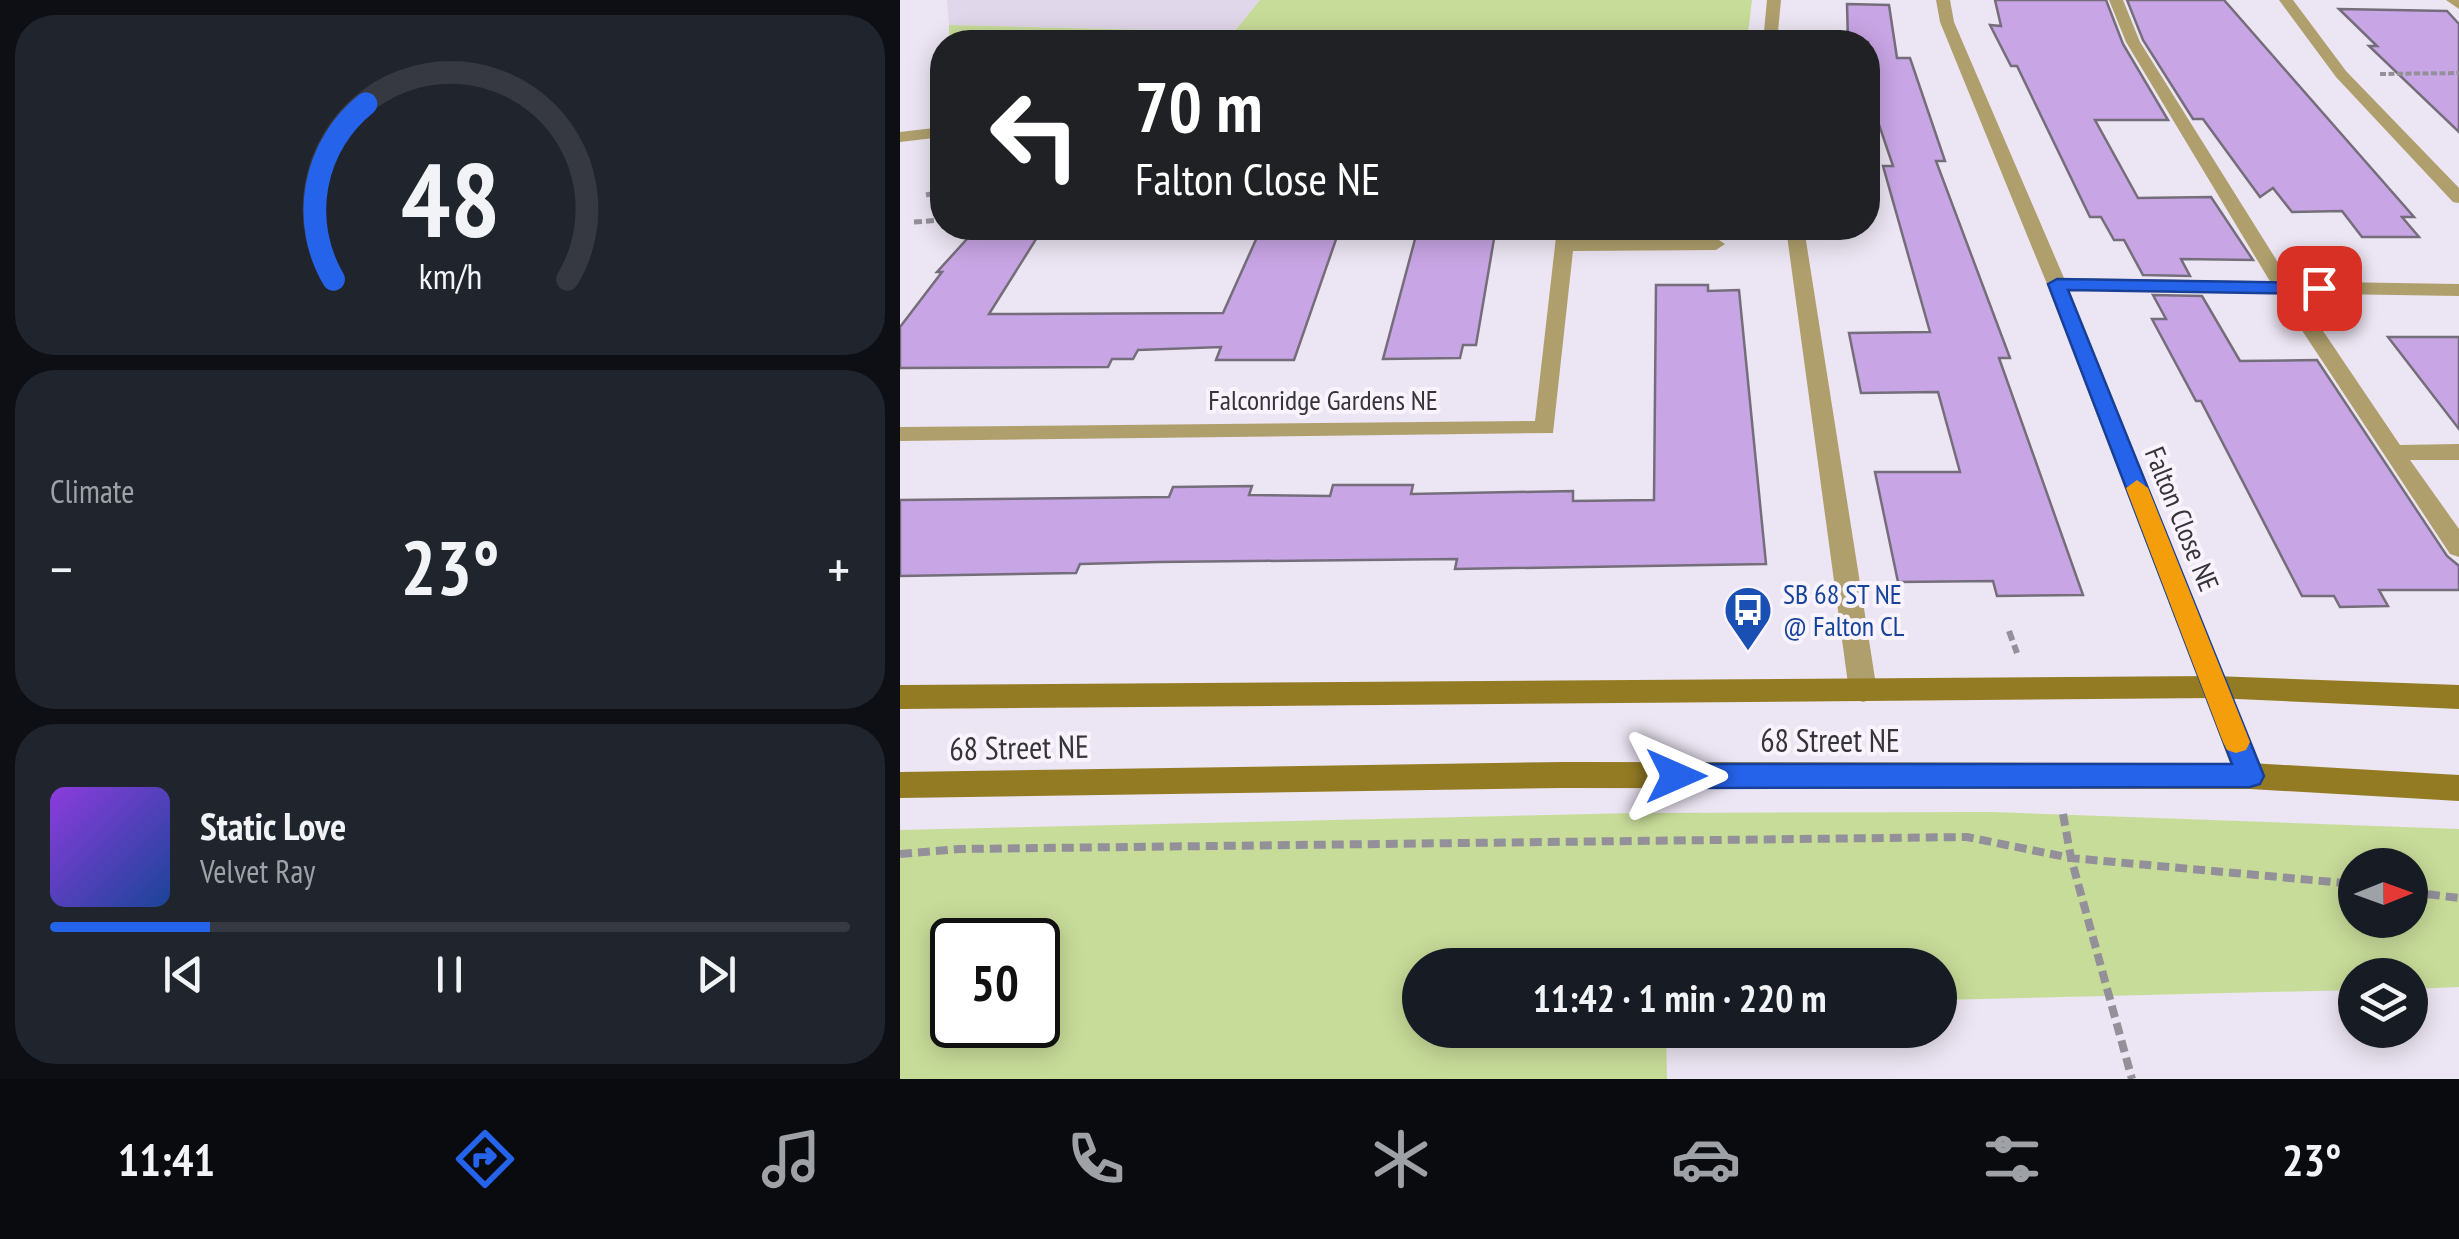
<!DOCTYPE html>
<html lang="en">
<head>
<meta charset="utf-8">
<style>
	:root { --surface:#171b24; --page:#20242c; --text:#f1f3f6; --muted:#9ea1a6; --line:#363941; --accent:#2563eb }
	body { margin:0; font-family:"PT Sans Narrow",sans-serif; background:var(--page); color:var(--text); height:100vh; display:flex; flex-direction:column; font-size:38px; white-space:nowrap }
	* { box-sizing:border-box; margin:0 }
	p { font-size:32px; color:var(--muted) }
	.icon { flex:none; width:55px; height:55px; fill:none; stroke:currentColor; stroke-width:2; stroke-linecap:round; stroke-linejoin:round }
	.map { position:relative; flex:1; overflow:hidden }
	.panel { display:flex; flex-direction:column; gap:15px; padding:15px; background:#0d0f14; width:900px }
	.panel>* { flex:none }
	.hud { position:absolute; left:30px; top:30px; width:950px; height:210px; border-radius:40px; box-shadow:0 5px 25px #0003; background:#202124; color:#fff; overflow:hidden }
	.needle { width:65px; rotate:89deg }
	.fabs { position:absolute; left:1438px; top:848px; display:grid; gap:20px }
	.fabs a { display:grid; place-items:center; width:90px; height:90px; border-radius:50%; background:var(--surface); box-shadow:0 5px 25px #0003; font-size:50px }
	.speed { position:absolute; left:30px; top:918px; display:flex; gap:20px; font-size:50px; font-weight:700; text-align:center }
	.speed>* { display:grid; place-content:center; width:130px; height:130px; border-radius:50%; background:var(--surface); box-shadow:0 5px 25px #0003; line-height:1 }
	.speed .limit { border:5px solid #111; border-radius:15px; background:#fff; color:#111 }
	.pin { position:absolute; display:grid; place-items:center; width:85px; height:85px; color:#fff; margin:-42px; border-radius:20px; box-shadow:0 5px 15px #0006 }
	.me { position:absolute; width:110px; margin:-55px; rotate:90deg; stroke-linejoin:round; filter:drop-shadow(0 0 8px #0008) }
	.turn { display:flex; align-items:center; gap:35px; height:210px; padding:0 40px; font-size:45px }
	.turn .icon { width:130px; height:130px; stroke-width:2.5 }
	.turn b { display:block; font-size:70px; line-height:85px }
	.big { font-size:75px; font-weight:800; line-height:1.1 }
	.panel .tile { flex:1; display:flex; flex-direction:column; justify-content:center; gap:15px; min-width:0; padding:0 35px; border-radius:40px; background:var(--page) }
	.panel .dial { align-items:center; gap:0 }
	.dial svg { height:260px; overflow:visible; fill:none; stroke:var(--line); stroke-width:7; stroke-linecap:round; text-anchor:middle }
	.dial text { fill:var(--text); stroke:none }
	.song { display:flex; align-items:center; gap:30px }
	.cover { width:120px; height:120px; border-radius:15px; background:linear-gradient(135deg,hsl(270 70% 55%),hsl(220 70% 35%)) }
	.played { height:10px; border-radius:5px; background:linear-gradient(90deg,var(--accent) 20%,var(--line) 20%) }
	.keys { display:flex; justify-content:space-around; direction:ltr }
	.heat { display:flex; justify-content:space-between; align-items:center; font-size:55px; direction:ltr }
	.trip { position:absolute; left:502px; top:948px; width:555px; height:100px; border-radius:50px; background:var(--surface); box-shadow:0 5px 25px #0003; font-weight:800; line-height:100px; text-align:center }
	.tab-bar { display:flex; height:160px; justify-content:space-around; align-items:center; background:#090b0e; color:var(--muted) }
	.tab-bar .icon { width:70px; height:70px }
	.tab-bar .active { color:var(--accent) }
	.tab-bar b { font-size:45px; color:var(--text) }
	main { display:flex; flex:1; min-height:0 }
	.map>svg:first-child { display:block }
</style>
</head>
<body>
<main>
<section class="panel">
<div class="tile dial"><svg viewBox="0 0 100 80">
<path d="M14 69A42 42 0 1 1 86 69"/>
<path d="M14 69A42 42 0 0 1 24 15" stroke="#2563eb"/>
<text x="50" y="56" font-size="32" font-weight="700">48</text>
<text x="50" y="72" font-size="11">km/h</text>
</svg></div>
<div class="tile"><p>Climate</p>
<div class="heat"><a>−</a><b class="big">23°</b><a>+</a></div>
</div>
<div class="tile">
<div class="song"><i class="cover"></i><div><b>Static Love</b><p>Velvet Ray</p></div></div>
<div class="played"></div>
<div class="keys"><svg class="icon" aria-label="previous" viewBox="0 0 24 24"><path d="M18 5L8 12l10 7zM5 5v14"/></svg><svg class="icon" aria-label="pause" viewBox="0 0 24 24"><path d="M8 5v14M16 5v14"/></svg><svg class="icon" aria-label="next" viewBox="0 0 24 24"><path d="M6 5l10 7-10 7zM19 5v14"/></svg></div>
</div>
</section>
<div class="map">
<svg width="1559" height="1079" viewBox="0 0 1559 1079">
	<rect width="100%" height="100%" fill="#ece5f3"/>
	<!-- built -->
	<path fill="#e1d7ea" d="M 47,0 L 360,0 L 334,32 L 49,25 Z"/>
	<!-- green -->
	<path fill="#c8dc99" fill-rule="evenodd" d="M 360,0 L 852,0 L 847,42 L 49,42 L 49,25 L 334,32 Z
		M 1091,812 L 1559,829 L 1559,987 L 1510,989 L 1510,975 L 1455,975 L 1455,990 L 1040,1000 L 1040,965 L 520,965 L 520,1030 L 766,1030 L 767,1079 L 0,1079 L 0,830 L 737,813 ZM 1455,865 L 1510,865 L 1510,920 L 1455,920 ZM 52,940 L 138,940 L 138,1025 L 52,1025 Z"/>
	<!-- building -->
	<path fill="#c8a5e4" stroke="#746e7a" stroke-width="2.5" d="M 1095,0 L 1206,0 L 1223,44 L 1268,120 L 1195,120 L 1238,198 L 1311,197 L 1353,260 L 1281,259 L 1290,276 L 1243,275 L 1224,240 L 1214,240 L 1201,217 L 1190,217 L 1117,66 L 1111,66 L 1090,25 L 1101,26 Z
		M 1227,0 L 1324,0 L 1514,217 L 1502,217 L 1519,237 L 1462,237 L 1442,211 L 1392,212 L 1373,188 L 1360,197 L 1303,119 L 1293,119 L 1243,40 Z
		M 947,4 L 989,5 L 997,58 L 1010,58 L 1045,161 L 1036,161 L 1110,358 L 1099,358 L 1183,595 L 1097,596 L 1093,581 L 998,582 L 975,472 L 1060,472 L 1038,392 L 961,393 L 949,333 L 1030,332 L 983,166 L 993,166 L 968,92 L 968,42 L 948,42 Z
		M 1439,9 L 1547,11 L 1559,24 L 1559,132 L 1469,46 L 1477,46 Z
		M 77,228 L 143,228 L 89,314 L 323,313 L 358,235 L 370,235 L 373,228 L 440,228 L 394,360 L 316,360 L 321,347 L 238,350 L 233,359 L 212,359 L 208,367 L 0,368 L 0,327 L 42,272 L 37,272 Z
		M 518,228 L 584,228 L 583,233 L 595,233 L 576,345 L 563,345 L 560,358 L 483,359 Z
		M 756,285 L 808,285 L 808,291 L 839,290 L 866,564 L 555,569 L 557,559 L 258,562 L 180,564 L 176,573 L 0,576 L 0,500 L 269,497 L 273,487 L 352,486 L 349,495 L 430,496 L 433,485 L 513,485 L 511,494 L 673,491 L 673,501 L 754,500 Z
		M 1253,295 L 1302,296 L 1340,361 L 1417,360 L 1547,556 L 1559,566 L 1559,590 L 1479,590 L 1488,606 L 1440,607 L 1434,596 L 1402,596 L 1301,401 L 1296,401 L 1252,319 L 1266,319 Z
		M 1488,337 L 1559,337 L 1559,429 Z"/>
	<g fill="none" stroke-linecap="round" stroke-linejoin="round">
		<!-- path-far3 -->
		<path stroke="#94909a" stroke-width="4" stroke-dasharray="6 2.5" stroke-linecap="butt" d="M 1480,74 L 1559,73"/>
		<!-- path-far2 -->
		<path stroke="#94909a" stroke-width="5" stroke-dasharray="8 4" stroke-linecap="butt" d="M 26,195 L 42,192
			M 14,222 L 42,220"/>
		<!-- path-far1 -->
		<path stroke="#94909a" stroke-width="6" stroke-dasharray="10 5" stroke-linecap="butt" d="M 1109,631 L 1117,653"/>
		<!-- path -->
		<path stroke="#94909a" stroke-width="8" stroke-dasharray="12 6" stroke-linecap="butt" d="M 1163,814 L 1171,858 L 1232,1079
			M 0,854 L 59,849 L 1067,837 L 1171,858 L 1455,884
			M 1510,892 L 1559,898"/>
		<!-- service -->
		<path fill="#af9f6d" fill-rule="evenodd" d="M 867,0 L 881,0 L 877,42 L 863,42 Z
			M 1209,0 L 1223,0 L 1240,42 L 1394,288 L 1500,445 L 1559,444 L 1559,460 L 1510,460 L 1559,529 L 1559,557 L 1550,554 L 1374,288 L 1226,42 Z
			M 1546,0 L 1559,0 L 1559,9 Z
			M 42,127 L 42,137 L 0,142 L 0,132 Z
			M 657,228 L 675,228 L 674,239 L 816,238 L 825,244 L 816,250 L 673,251 L 653,433 L 0,441 L 0,427 L 635,421 Z
			M 886,228 L 904,228 L 977,691 L 973,699 L 963,702 L 953,699 L 949,691 Z"/>
		<!-- minor -->
		<path fill="#af9f6d" fill-rule="evenodd" d="M 1036,0 L 1050,0 L 1054,22 L 1164,278 L 1559,284 L 1559,296 L 1169,290 L 1365,776 L 1361,785 L 1350,789 L 1339,785 L 1335,776 L 1147,284 L 1040,22 Z
			M 1379,0 L 1393,0 L 1446,71 L 1559,188 L 1559,203 L 1553,202 L 1436,77 Z"/>
		<!-- secondary -->
		<path fill="#937b24" fill-rule="evenodd" d="M 1314,676 L 1559,685 L 1559,709 L 1314,698 L 0,709 L 0,685 Z
			M 663,762 L 1350,763 L 1559,775 L 1559,801 L 1350,789 L 663,788 L 0,798 L 0,772 Z"/>
	</g>
	<!-- route -->
	<path fill="#2563eb" stroke="#184099" stroke-width="2.5" d="M 1157,279 L 1419,283 L 1428,288 L 1419,294 L 1168,290 L 1364,776 L 1360,784 L 1350,787 L 776,788 L 766,784 L 762,776 L 766,767 L 776,764 L 1332,764 L 1148,284 Z"/>
	<!-- slow -->
	<path fill="#f59e0b" d="M 1237,480 L 1248,488 L 1350,742 L 1346,750 L 1336,753 L 1327,750 L 1323,742 L 1226,488 Z"/>
	<!-- icons -->
	<defs>
		<g id="bus-pin" transform="scale(2.5)"><path d="M0 17L-7.5 6A9.5 9.5 0 1 1 7.5 6Z" fill="#1a4fb4" stroke="#f9f3fe"/><path d="M-5-6H5V4H4V6H2V4H-2V6H-4V4H-5ZM-3.5-4V0h7V-4ZM-3.5 1.2v1.5H-2V1.2ZM2 1.2v1.5H3.5V1.2Z" fill="#fff"/></g>
	</defs>
	<g fill-rule="evenodd">
		<use href="#bus-pin" x="848" y="610"/>
	</g>
	<g text-anchor="middle" stroke-width="8" stroke-linejoin="round" paint-order="stroke">
		<!-- street labels -->
		<g font-size="28" fill="#363439" stroke="#f9f3fe">
			<text x="423" y="410">Falconridge Gardens NE</text>
			<text transform="translate(1282 519) rotate(68)" y="10">Falton Close NE</text>
		</g>
		<!-- transit labels -->
		<g font-size="28" fill="#164399" stroke="#f9f3fe" text-anchor="start">
			<text x="883" y="604">SB 68 ST NE<tspan x="883" dy="32">@ Falton CL</tspan></text>
		</g>
		<!-- near-street labels -->
		<g font-size="32" fill="#363439" stroke="#f9f3fe">
			<text x="930" y="752">68 Street NE</text>
			<text transform="translate(119 748) rotate(-1)" y="11">68 Street NE</text>
		</g>
	</g>
</svg>
<div class="fabs">
<a><svg class="needle" viewBox="-14 -14 28 28"><path d="M0-13l5 13h-10z" fill="#e53935"/><path d="M0 13l5-13h-10z" fill="#9ea1a6"/></svg></a>
<a><svg class="icon" aria-label="layers" viewBox="0 0 24 24"><path d="M12 4l9 5-9 5-9-5zM3 14l9 5 9-5"/></svg></a>
</div>
<div class="speed"><div class="limit">50</div></div>
<div class="pin" style="left:1419px;top:288px;background:#d93025"><svg class="icon" aria-label="arrive" viewBox="0 0 24 24"><path d="M6 21V4h12l-3 4 3 4H6"/></svg></div>
<svg class="me" style="left:776px;top:776px" viewBox="-20 -20 40 40"><path d="M0-17L14 15 0 8-14 15z" fill="#2563eb" stroke="#fff" stroke-width="4"/></svg>
<div class="trip">11:42 · 1 min · 220 m</div>
<div class="hud">
<div class="turn"><svg class="icon" aria-label="left" viewBox="0 0 24 24"><path d="M17 20v-9H6M10 6l-5 5 5 5"/></svg><div><b>70 m</b>Falton Close NE</div></div>
</div>
</div>
</main>
<nav class="tab-bar">
<b>11:41</b>
<svg class="icon active" aria-label="directions" viewBox="0 0 24 24"><path d="M12 3l9 9-9 9-9-9zM9 14v-3h6M13 9l2 2-2 2"/></svg>
<svg class="icon" aria-label="music" viewBox="0 0 24 24"><path d="M9 18V5l10-2v13"/><circle cx="6" cy="18" r="3"/><circle cx="16" cy="16" r="3"/></svg>
<svg class="icon" aria-label="phone" viewBox="0 0 24 24"><path d="M5 4h4l2 5-3 2q2 4 5 5l2-3 5 2v4C11 20 4 13 5 4z"/></svg>
<svg class="icon" aria-label="climate" viewBox="0 0 24 24"><path d="M12 3v18M4 7l16 10M4 17L20 7"/></svg>
<svg class="icon" aria-label="car" viewBox="0 0 24 24"><path d="M5 17H2v-5l4-1 3-4h7l3 4 3 1v5h-3M9 17h6M6 11h13"/><circle cx="7" cy="17" r="2"/><circle cx="17" cy="17" r="2"/></svg>
<svg class="icon" aria-label="filters" viewBox="0 0 24 24"><path d="M4 7h16M4 17h16"/><circle cx="9" cy="7" r="2"/><circle cx="15" cy="17" r="2"/></svg>
<b>23°</b>
</nav>
</body>
</html>
